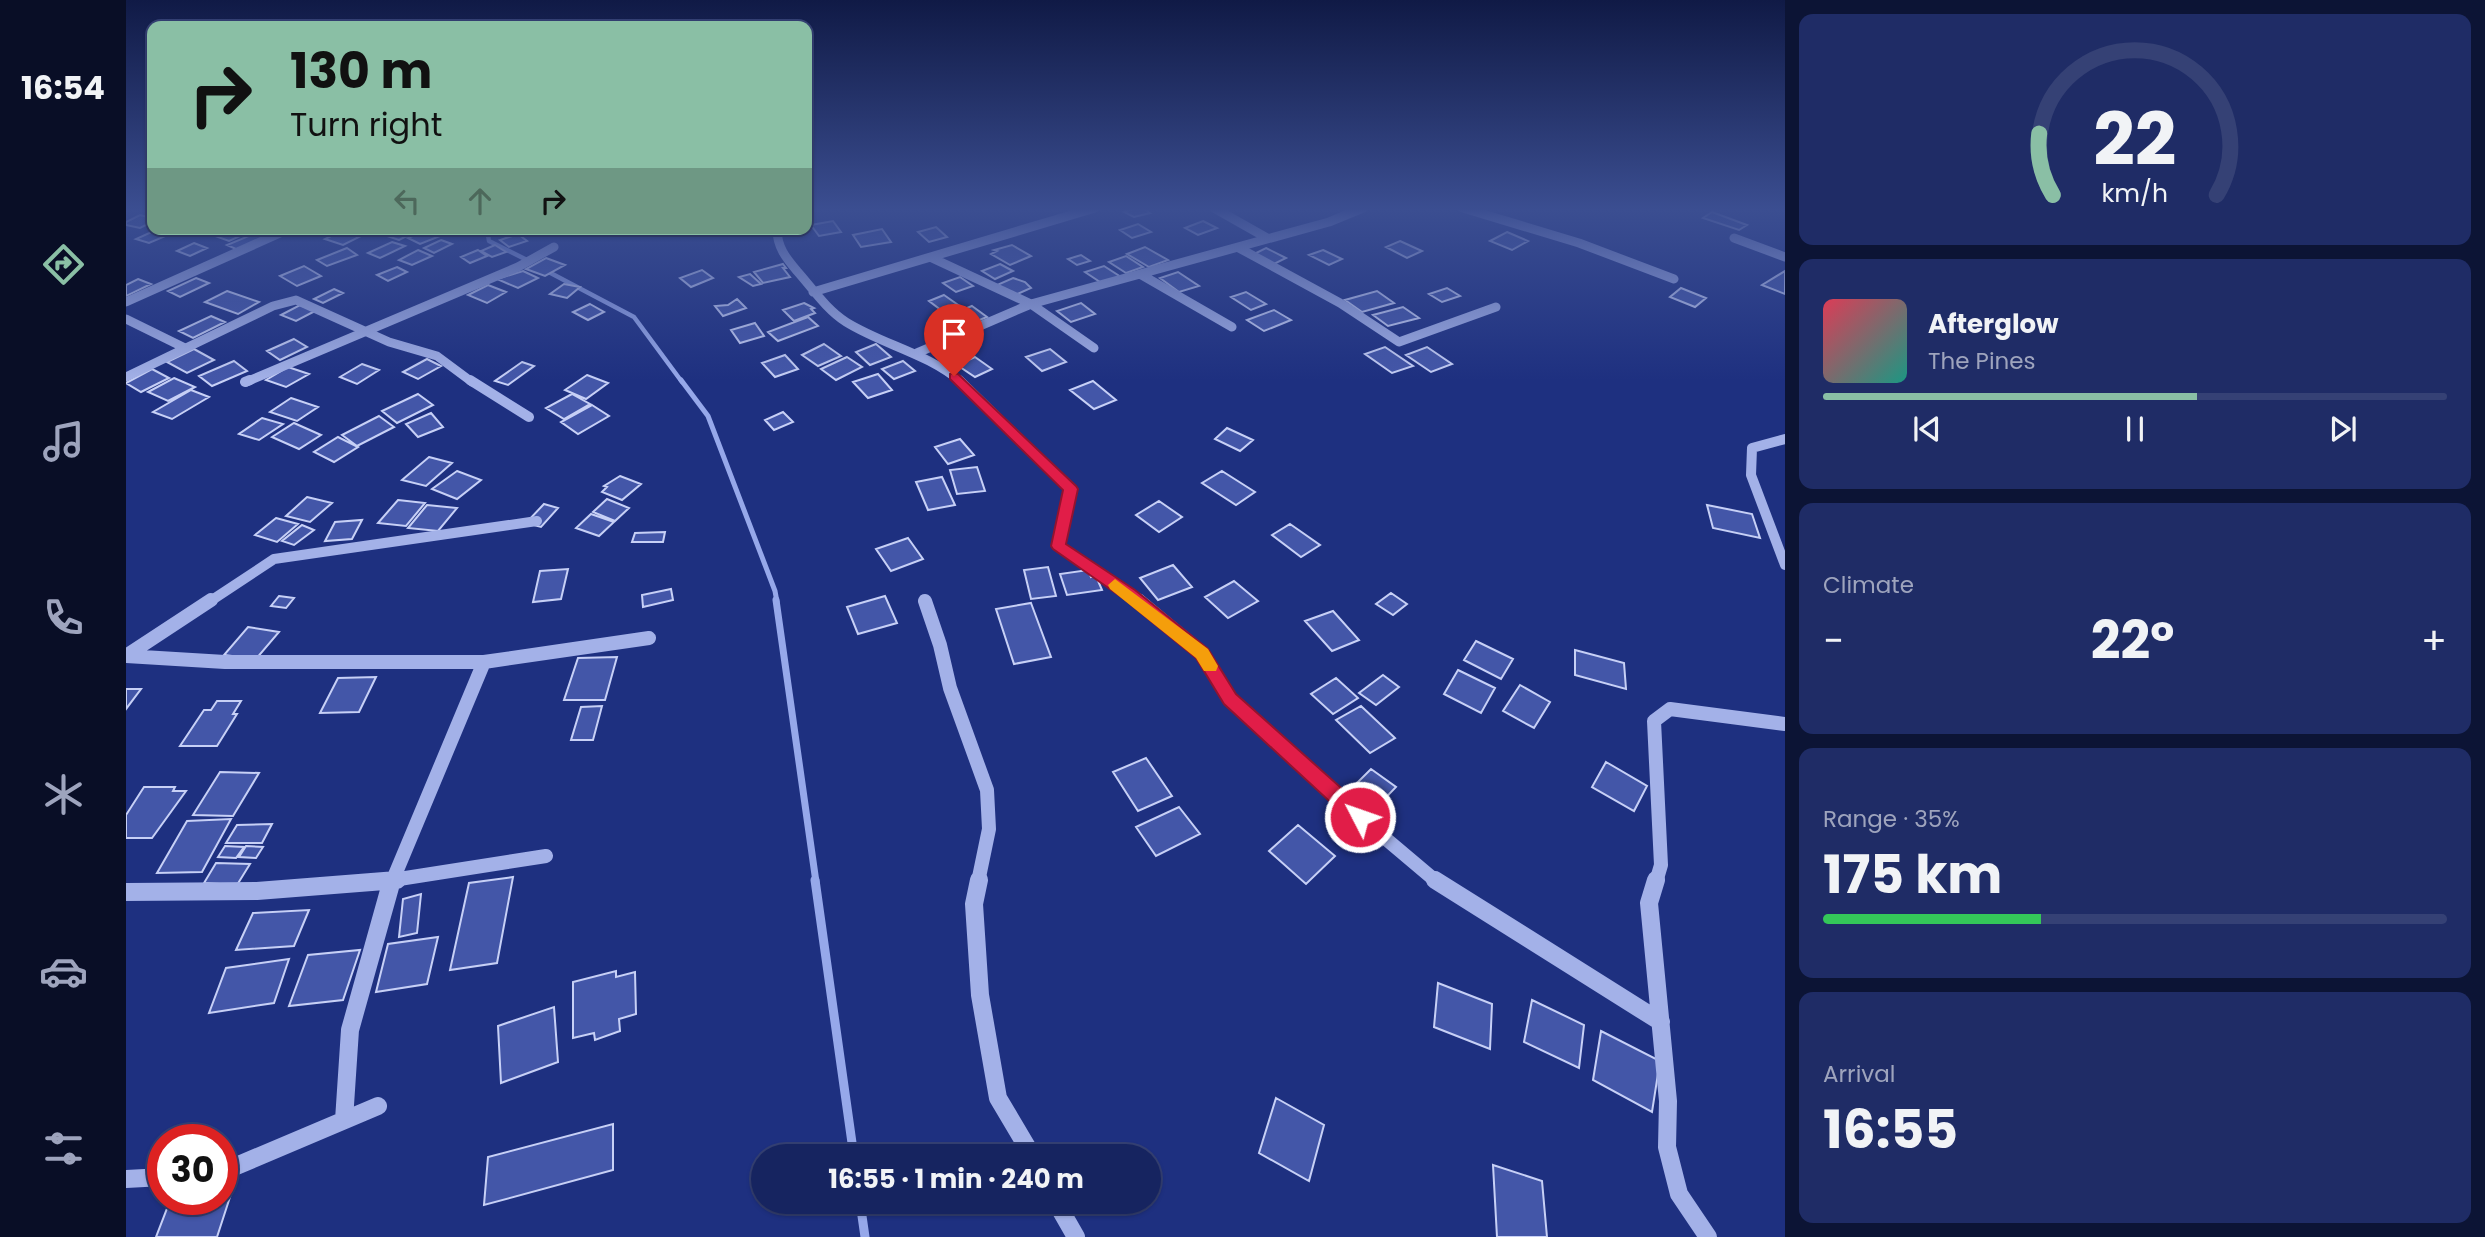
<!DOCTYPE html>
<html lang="en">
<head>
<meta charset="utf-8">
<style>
	:root { --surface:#162460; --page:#1f2c66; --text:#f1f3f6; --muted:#9ea4bd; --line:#354175; --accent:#8abfa5 }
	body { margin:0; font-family:Poppins,sans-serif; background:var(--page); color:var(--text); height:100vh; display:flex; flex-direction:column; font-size:26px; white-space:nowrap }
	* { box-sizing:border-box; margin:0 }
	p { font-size:23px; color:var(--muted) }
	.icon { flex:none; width:38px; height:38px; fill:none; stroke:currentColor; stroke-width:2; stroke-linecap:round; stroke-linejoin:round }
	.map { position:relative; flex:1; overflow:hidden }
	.panel { display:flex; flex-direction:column; gap:14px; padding:14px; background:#0c1435; width:700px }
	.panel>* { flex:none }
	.guide { position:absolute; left:21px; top:21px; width:665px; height:214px; border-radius:14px; box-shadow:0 2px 5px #0004,0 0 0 2px var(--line); background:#8abfa5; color:#111; overflow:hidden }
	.speed { position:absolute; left:21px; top:1124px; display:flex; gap:14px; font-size:35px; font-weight:700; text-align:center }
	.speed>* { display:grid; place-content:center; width:91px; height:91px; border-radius:50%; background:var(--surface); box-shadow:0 2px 5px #0004,0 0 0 2px var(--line); line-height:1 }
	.speed .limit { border:10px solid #d22; background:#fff; color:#111 }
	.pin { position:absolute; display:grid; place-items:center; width:60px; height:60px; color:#fff; margin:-72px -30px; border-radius:50% 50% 50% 0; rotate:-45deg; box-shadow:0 0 7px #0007 }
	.pin .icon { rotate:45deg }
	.me { position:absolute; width:77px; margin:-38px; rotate:311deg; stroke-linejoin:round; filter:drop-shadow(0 0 5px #0008) }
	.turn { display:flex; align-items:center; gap:24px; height:147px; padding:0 28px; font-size:32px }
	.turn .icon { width:91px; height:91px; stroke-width:2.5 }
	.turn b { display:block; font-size:49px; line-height:60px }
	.lanes { display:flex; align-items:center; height:66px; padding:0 28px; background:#0003; justify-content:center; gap:35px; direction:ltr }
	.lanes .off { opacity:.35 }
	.big { font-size:52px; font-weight:700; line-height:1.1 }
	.panel .card { flex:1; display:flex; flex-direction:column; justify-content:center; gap:10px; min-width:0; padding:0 24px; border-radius:14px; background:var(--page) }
	.panel .dial { align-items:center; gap:0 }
	.dial svg { height:182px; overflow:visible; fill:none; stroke:var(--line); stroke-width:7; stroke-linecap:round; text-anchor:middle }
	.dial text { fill:var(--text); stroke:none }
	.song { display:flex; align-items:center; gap:21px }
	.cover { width:84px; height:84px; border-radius:10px; background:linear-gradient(135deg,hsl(350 70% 55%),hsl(170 70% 35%)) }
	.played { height:7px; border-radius:4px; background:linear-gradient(90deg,var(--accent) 60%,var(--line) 60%) }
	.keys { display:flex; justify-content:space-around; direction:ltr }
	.heat { display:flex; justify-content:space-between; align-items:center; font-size:38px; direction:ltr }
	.charge { height:10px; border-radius:5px; background:linear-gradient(90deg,#34c759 35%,var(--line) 0) }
	.trip { position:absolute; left:625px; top:1144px; width:410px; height:70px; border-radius:35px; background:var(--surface); box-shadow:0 2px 5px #0004,0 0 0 2px var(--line); font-weight:700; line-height:70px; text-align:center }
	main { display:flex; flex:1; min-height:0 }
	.tabs { display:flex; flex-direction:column; width:126px; justify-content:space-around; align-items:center; background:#090e26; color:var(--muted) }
	.tabs .icon { width:49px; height:49px }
	.tabs .current { color:var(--accent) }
	.tabs b { font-size:32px; color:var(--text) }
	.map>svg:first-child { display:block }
</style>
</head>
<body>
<main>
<nav class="tabs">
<b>16:54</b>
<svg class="icon current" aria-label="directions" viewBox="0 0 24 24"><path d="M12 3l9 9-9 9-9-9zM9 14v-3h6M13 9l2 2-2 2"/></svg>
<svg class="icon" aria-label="music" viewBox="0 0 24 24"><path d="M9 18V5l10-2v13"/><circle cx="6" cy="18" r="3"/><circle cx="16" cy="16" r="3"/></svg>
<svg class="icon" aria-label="phone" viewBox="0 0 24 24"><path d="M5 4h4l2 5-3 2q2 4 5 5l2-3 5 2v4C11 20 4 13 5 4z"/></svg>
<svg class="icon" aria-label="climate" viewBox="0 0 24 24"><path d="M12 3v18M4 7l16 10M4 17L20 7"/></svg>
<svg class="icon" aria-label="car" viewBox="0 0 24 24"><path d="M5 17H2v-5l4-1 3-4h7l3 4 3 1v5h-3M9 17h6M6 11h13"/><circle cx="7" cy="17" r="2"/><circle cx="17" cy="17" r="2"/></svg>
<svg class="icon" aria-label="filters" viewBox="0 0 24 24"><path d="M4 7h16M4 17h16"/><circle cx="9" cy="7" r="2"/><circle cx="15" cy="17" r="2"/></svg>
</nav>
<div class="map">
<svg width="1659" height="1237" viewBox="0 0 1659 1237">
	<rect width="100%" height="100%" fill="#1e3080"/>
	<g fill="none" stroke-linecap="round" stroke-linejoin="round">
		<!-- stream-far3 -->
		<path stroke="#96a8ea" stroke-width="4.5" d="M 361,229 L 363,241 L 405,262
			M 417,269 L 508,317 L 556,382"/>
		<!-- stream-far2 -->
		<path stroke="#96a8ea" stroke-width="5" d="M 555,380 L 582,416 L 649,591 L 651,602"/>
		<!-- stream-far1 -->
		<path stroke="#96a8ea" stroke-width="7" d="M 650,600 L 690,882"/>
		<!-- stream -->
		<path stroke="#96a8ea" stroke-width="9" d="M 689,880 L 728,1157
			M 734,1202 L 739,1237"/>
	</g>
	<!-- building -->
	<path fill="#4356a8" stroke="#c7d0f6" stroke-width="2" d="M 1010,208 L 1016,208 L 1024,213 L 1008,217 L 998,212 Z
		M 1586,212 L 1621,225 L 1613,230 L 1577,218 Z
		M 14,215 L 26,218 L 26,222 L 14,228 L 0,225 L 0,222 Z
		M 707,221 L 715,232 L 693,236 L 685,225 Z
		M 1077,221 L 1091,228 L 1072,235 L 1059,228 Z
		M 1012,224 L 1025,232 L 1006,238 L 994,230 Z
		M 810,227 L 821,237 L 803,242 L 792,232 Z
		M 32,229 L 49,232 L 23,243 L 10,239 Z
		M 105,229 L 127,229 L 128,230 L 103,241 L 89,236 Z
		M 260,229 L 295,229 L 273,240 L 252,233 Z
		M 303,229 L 319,234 L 294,244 L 282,238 Z
		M 756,229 L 765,242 L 735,247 L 727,235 Z
		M 215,231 L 233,237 L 217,245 L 199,239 Z
		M 1381,232 L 1402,241 L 1386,250 L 1364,241 Z
		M 130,233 L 141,238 L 112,250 L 101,245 Z
		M 392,234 L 401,241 L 383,247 L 374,240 Z
		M 315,240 L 326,244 L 308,253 L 298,248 Z
		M 1274,241 L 1296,251 L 1281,258 L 1260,247 Z
		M 266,242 L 279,246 L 254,258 L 242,253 Z
		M 68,243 L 81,248 L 64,256 L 51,251 Z
		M 369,245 L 380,252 L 366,257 L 355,251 Z
		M 886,245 L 905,256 L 884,265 L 865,254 L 871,251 L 868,250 Z
		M 1019,247 L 1042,260 L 1023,267 L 1001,254 Z
		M 221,248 L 231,255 L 201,266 L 191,260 Z
		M 1140,248 L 1160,258 L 1148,264 L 1128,254 Z
		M 292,250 L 306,256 L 286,265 L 273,260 Z
		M 352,250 L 361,256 L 344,263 L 335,257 Z
		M 1197,250 L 1216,259 L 1203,265 L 1183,255 Z
		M 955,255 L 964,261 L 951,265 L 942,259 Z
		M 1000,256 L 1017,267 L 1000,273 L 983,262 Z
		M 420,258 L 439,265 L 419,276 L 400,269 Z
		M 657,264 L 660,268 L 657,268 L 664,277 L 637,283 L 628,272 Z
		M 874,264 L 887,271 L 869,279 L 856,271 Z
		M 178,266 L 195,276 L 171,286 L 154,276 Z
		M 978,266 L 995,277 L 977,284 L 959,272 Z
		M 271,267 L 281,272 L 262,281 L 251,275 Z
		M 576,270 L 587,278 L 565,287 L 554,278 Z
		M 397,271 L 412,278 L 392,288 L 371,279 Z
		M 1659,271 L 1659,294 L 1636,285 Z
		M 1052,272 L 1073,286 L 1053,292 L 1034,278 Z
		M 624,274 L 635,284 L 627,286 L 613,277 Z
		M 834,277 L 847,286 L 830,292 L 817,283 Z
		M 70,278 L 83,283 L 54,297 L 42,291 Z
		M 887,278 L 899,282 L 905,288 L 889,295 L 871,285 Z
		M 12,279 L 25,284 L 0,296 L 0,285 Z
		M 438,284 L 454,287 L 441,298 L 424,294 Z
		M 362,285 L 380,292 L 361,303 L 342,295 Z
		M 1321,288 L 1334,296 L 1316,302 L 1303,294 Z
		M 1555,288 L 1580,298 L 1569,307 L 1544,297 Z
		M 208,289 L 217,293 L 197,303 L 188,299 Z
		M 101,291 L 133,302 L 112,314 L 79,302 Z
		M 1251,291 L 1268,303 L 1236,312 L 1219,300 Z
		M 1120,292 L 1140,304 L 1125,310 L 1105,297 Z
		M 818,295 L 835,307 L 819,313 L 803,301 Z
		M 611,299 L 620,308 L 597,316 L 589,306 L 602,305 Z
		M 678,303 L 688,308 L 685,309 L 689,313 L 668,321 L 657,310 Z
		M 955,303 L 969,314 L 945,322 L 931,311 Z
		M 464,304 L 478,312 L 462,320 L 447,312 Z
		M 174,305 L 189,311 L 170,321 L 155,315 Z
		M 846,306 L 861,317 L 841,325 L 826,314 Z
		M 1277,307 L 1293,318 L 1262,326 L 1247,315 Z
		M 1148,310 L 1165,320 L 1138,331 L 1121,320 Z
		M 85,316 L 99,322 L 67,338 L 53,331 Z
		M 682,317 L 692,326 L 652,341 L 642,332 Z
		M 629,323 L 638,336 L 614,343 L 605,330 Z
		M 168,339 L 181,347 L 154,360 L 141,351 Z
		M 829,340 L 848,353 L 832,361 L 813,348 Z
		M 698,344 L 715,356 L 692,366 L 676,355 Z
		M 750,344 L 765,357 L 744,365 L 730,352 Z
		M 1259,347 L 1287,366 L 1266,373 L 1239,354 Z
		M 1301,347 L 1326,364 L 1305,372 L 1280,355 Z
		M 68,349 L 88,360 L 61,373 L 41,362 Z
		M 924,349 L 940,362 L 916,371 L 900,357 Z
		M 659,355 L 672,369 L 649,377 L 636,363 Z
		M 721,357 L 736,367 L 710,380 L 695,369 Z
		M 849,357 L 866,369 L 849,377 L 831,365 Z
		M 301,359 L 315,366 L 292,379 L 277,372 Z
		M 108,361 L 121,371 L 86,386 L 73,376 Z
		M 777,361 L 789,371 L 768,379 L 756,369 Z
		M 396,362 L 408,366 L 382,385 L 369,381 Z
		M 236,364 L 253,370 L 231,384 L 214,377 Z
		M 162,367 L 183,374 L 160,387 L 140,380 Z
		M 26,369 L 43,378 L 15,392 L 0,383 Z
		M 752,374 L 766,390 L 742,398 L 727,382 Z
		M 461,375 L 482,383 L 460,399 L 439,390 Z
		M 48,378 L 69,387 L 42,401 L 22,392 Z
		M 967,381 L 990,400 L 968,409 L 944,390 Z
		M 65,390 L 83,397 L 46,419 L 27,412 Z
		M 292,394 L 307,405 L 271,423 L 256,411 Z
		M 446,394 L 464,404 L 438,419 L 420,408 Z
		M 165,398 L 192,407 L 171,421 L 144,412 Z
		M 466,405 L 483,416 L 452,434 L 435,422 Z
		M 657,412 L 667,422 L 648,430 L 639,420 Z
		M 305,413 L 317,427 L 292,437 L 280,424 Z
		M 253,416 L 268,427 L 231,446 L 216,435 Z
		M 136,418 L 157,424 L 133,440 L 113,434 Z
		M 168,423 L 195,435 L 173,449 L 146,437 Z
		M 1101,428 L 1127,440 L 1114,451 L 1089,439 Z
		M 212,437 L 232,447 L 208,462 L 188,452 Z
		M 834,439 L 848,455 L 822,464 L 809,447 Z
		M 303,457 L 326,463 L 300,486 L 276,480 Z
		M 851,467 L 859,491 L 831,494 L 824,470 Z
		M 331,471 L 355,480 L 331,499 L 306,489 Z
		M 1096,471 L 1129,492 L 1110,505 L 1076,483 Z
		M 494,476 L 515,484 L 496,500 L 476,492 L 481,487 L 478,486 Z
		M 816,477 L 829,505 L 802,510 L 790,482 Z
		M 181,497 L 206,503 L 184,522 L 160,516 Z
		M 481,499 L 503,508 L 489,521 L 467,512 Z
		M 272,500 L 299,503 L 280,526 L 252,523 Z
		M 1033,501 L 1056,517 L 1033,532 L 1010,515 Z
		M 418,504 L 432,508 L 415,527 L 400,523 Z
		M 301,505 L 331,508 L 312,531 L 282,528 Z
		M 1581,505 L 1626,514 L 1634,538 L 1587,528 Z
		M 465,514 L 488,522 L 473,536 L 450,528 Z
		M 150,518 L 172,524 L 151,542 L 129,535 Z
		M 236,520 L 226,539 L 199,541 L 209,522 Z
		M 1164,524 L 1194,545 L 1175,557 L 1146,535 Z
		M 176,525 L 188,530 L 168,545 L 156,541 Z
		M 539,532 L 537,542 L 506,542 L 509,533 Z
		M 782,538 L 797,559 L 765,571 L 750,549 Z
		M 1047,565 L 1066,587 L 1032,600 L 1014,578 Z
		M 922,567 L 930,596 L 905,599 L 898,570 Z
		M 442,569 L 435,599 L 407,602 L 414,571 Z
		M 962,570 L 965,577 L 970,576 L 976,590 L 941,595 L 934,574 Z
		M 1108,581 L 1132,601 L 1102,618 L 1079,597 Z
		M 545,589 L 547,600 L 517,607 L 516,595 Z
		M 1265,593 L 1281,604 L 1267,615 L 1250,604 Z
		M 153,596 L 168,598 L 160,608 L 145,606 Z
		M 759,596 L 771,623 L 732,634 L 721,607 Z
		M 905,603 L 925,657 L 888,664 L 870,609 Z
		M 1207,611 L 1233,640 L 1206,651 L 1179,621 Z
		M 122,627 L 153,632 L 130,659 L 98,655 Z
		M 1350,641 L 1387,659 L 1375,679 L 1338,660 Z
		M 1449,650 L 1498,663 L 1500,689 L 1449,675 Z
		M 491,657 L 479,700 L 438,700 L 452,658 Z
		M 1332,670 L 1369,688 L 1355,713 L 1318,694 Z
		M 1257,675 L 1273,687 L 1250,705 L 1233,693 Z
		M 250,677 L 233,712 L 194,713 L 212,678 Z
		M 1210,678 L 1232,698 L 1207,714 L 1185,694 Z
		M 1394,685 L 1424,702 L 1408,728 L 1377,711 Z
		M 0,689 L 15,689 L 0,709 Z
		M 91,701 L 115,701 L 107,714 L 111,714 L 91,746 L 54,746 L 78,710 L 85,710 Z
		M 476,706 L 467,740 L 445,740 L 455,707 Z
		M 1235,706 L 1269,738 L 1244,753 L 1210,720 Z
		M 1020,758 L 1046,796 L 1012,811 L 987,772 Z
		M 1480,762 L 1521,786 L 1508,811 L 1466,787 Z
		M 1245,769 L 1270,787 L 1248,810 L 1223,791 Z
		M 94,772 L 133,773 L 107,816 L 67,815 Z
		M 18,787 L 49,787 L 47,791 L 60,791 L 26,838 L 0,838 L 0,815 Z
		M 1053,807 L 1074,834 L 1030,856 L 1010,827 Z
		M 105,819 L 76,872 L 31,873 L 61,821 Z
		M 146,824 L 136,843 L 100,843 L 111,825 Z
		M 1172,825 L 1209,856 L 1180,884 L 1143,851 Z
		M 99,846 L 118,847 L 110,858 L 92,857 Z
		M 120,846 L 137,847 L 130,858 L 113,857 Z
		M 90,863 L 124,864 L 111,885 L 78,883 Z
		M 387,877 L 371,963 L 324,970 L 343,883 Z
		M 295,894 L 291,933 L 273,937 L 277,899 Z
		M 183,910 L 168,946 L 110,950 L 127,913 Z
		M 312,937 L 301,984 L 250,992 L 262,944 Z
		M 234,950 L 217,1000 L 163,1006 L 182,955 Z
		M 163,959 L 148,1003 L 83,1013 L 100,968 Z
		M 490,971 L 490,977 L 509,972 L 510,1014 L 493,1019 L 494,1031 L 469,1040 L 468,1033 L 447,1038 L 447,982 Z
		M 1312,983 L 1366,1004 L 1364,1049 L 1308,1027 Z
		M 1406,1000 L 1458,1025 L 1453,1068 L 1398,1042 Z
		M 428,1007 L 432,1062 L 375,1083 L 372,1026 Z
		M 1475,1031 L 1534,1061 L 1526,1112 L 1467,1080 Z
		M 1150,1098 L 1198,1125 L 1183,1181 L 1133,1153 Z
		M 487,1124 L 487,1170 L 358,1205 L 362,1157 Z
		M 1367,1165 L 1416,1181 L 1421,1237 L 1371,1237 Z
		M 104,1197 L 91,1237 L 30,1237 L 42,1206 Z"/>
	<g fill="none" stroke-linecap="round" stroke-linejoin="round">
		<!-- minor-far3 -->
		<path stroke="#a3b1e8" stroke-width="9" d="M 1088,208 L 1141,238
			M 1337,208 L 1453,243 L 1548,279
			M 651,229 C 651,247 660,258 671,271 C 687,289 700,309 720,322 C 757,345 801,353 835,382
			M 1608,238 L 1659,257
			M 1113,248 L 1214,303 L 1273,342 L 1370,307
			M 806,258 L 905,304 L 968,348
			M 1014,274 L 1106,327
			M 687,292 L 969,208
			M 0,302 L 163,229
			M 0,319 L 59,348
			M 791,353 L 905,304 L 1203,222 L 1237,208
			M 0,377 L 147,306 L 170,300 L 263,342 L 311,356 L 346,382
			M 120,382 L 392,267 L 428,247"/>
		<!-- minor-far2 -->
		<path stroke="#a3b1e8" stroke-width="10" d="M 344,380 L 403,417
			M 833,380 L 945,489 L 933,546 L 1014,602
			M 119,382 L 124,380
			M 1659,439 L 1626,448 L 1625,475 L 1659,565
			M 83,602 L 148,559 L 411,521"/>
		<!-- minor-far1 -->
		<path stroke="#a3b1e8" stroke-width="14" d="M 1012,600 L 1076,653 L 1104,699 L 1215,801 L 1311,882
			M 799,601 L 814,645 L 824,688 L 861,790 L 863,829 L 852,882
			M 0,656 L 99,662 L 358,662 L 523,638
			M 0,656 L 85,600
			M 254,882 L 420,856
			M 266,882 L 358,662
			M 1530,882 L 1535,865 L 1528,721 L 1544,709 L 1659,724"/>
		<!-- minor -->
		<path stroke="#a3b1e8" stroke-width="18" d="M 853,880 L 848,904 L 854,995 L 872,1098 L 907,1157
			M 1309,880 L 1535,1022
			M 1530,880 L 1523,903 L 1542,1101 L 1541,1147 L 1553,1194 L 1582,1237
			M 0,892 L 131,891 L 271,880
			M 218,1120 L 224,1030 L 266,880
			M 96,1172 L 252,1106
			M 0,1179 L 37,1177
			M 930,1202 L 950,1237"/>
	</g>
	<!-- sky -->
	<linearGradient id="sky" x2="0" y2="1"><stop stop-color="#101a46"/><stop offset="0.55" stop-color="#3b4e91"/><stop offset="1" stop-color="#3b4e91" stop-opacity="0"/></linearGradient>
	<rect width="1659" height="381" fill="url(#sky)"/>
	<!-- route -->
	<path fill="#e11d48" stroke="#92132f" stroke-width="2" d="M 828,373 L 832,374 L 950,486 L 952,489 L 940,544 L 1009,590 L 1082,649 L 1110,694 L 1241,811 L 1243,817 L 1241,823 L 1234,826 L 1227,823 L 1098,704 L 1070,658 L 998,599 L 927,549 L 925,546 L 937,490 L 824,379 L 824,374 Z"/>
	<!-- slow -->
	<path fill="#f59e0b" d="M 989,579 L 1082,649 L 1092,666 L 1090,671 L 1078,671 L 1070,658 L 984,589 L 982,585 Z"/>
</svg>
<div class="speed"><div class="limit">30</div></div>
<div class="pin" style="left:828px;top:376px;background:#d93025"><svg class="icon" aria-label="arrive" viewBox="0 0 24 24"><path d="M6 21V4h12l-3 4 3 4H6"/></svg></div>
<svg class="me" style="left:1234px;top:817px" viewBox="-20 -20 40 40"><circle r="17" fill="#e11d48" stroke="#fff" stroke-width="3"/><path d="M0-11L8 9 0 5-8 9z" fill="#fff"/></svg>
<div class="trip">16:55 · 1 min · 240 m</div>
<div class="guide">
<div class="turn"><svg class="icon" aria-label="right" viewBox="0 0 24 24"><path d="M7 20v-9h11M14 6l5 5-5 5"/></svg><div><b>130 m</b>Turn right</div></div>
<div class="lanes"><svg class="icon off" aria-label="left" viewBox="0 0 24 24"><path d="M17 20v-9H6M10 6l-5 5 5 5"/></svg><svg class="icon off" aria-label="ahead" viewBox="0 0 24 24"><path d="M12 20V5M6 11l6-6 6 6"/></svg><svg class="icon" aria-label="right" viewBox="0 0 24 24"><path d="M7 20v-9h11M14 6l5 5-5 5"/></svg></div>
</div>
</div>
<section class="panel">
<div class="card dial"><svg viewBox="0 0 100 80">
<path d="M14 69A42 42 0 1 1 86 69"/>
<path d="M14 69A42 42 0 0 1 8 42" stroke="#8abfa5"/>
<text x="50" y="56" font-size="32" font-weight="700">22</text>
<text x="50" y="72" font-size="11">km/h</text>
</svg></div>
<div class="card">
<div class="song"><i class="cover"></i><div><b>Afterglow</b><p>The Pines</p></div></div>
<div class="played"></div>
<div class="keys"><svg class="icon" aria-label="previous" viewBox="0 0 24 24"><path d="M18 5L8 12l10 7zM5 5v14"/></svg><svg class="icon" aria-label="pause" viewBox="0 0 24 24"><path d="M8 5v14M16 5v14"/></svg><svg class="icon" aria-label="next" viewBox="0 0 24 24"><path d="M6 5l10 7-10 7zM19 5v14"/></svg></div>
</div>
<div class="card"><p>Climate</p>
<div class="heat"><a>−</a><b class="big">22°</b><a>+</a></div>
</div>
<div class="card"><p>Range · 35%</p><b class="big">175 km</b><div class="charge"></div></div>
<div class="card"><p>Arrival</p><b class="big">16:55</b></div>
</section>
</main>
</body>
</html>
